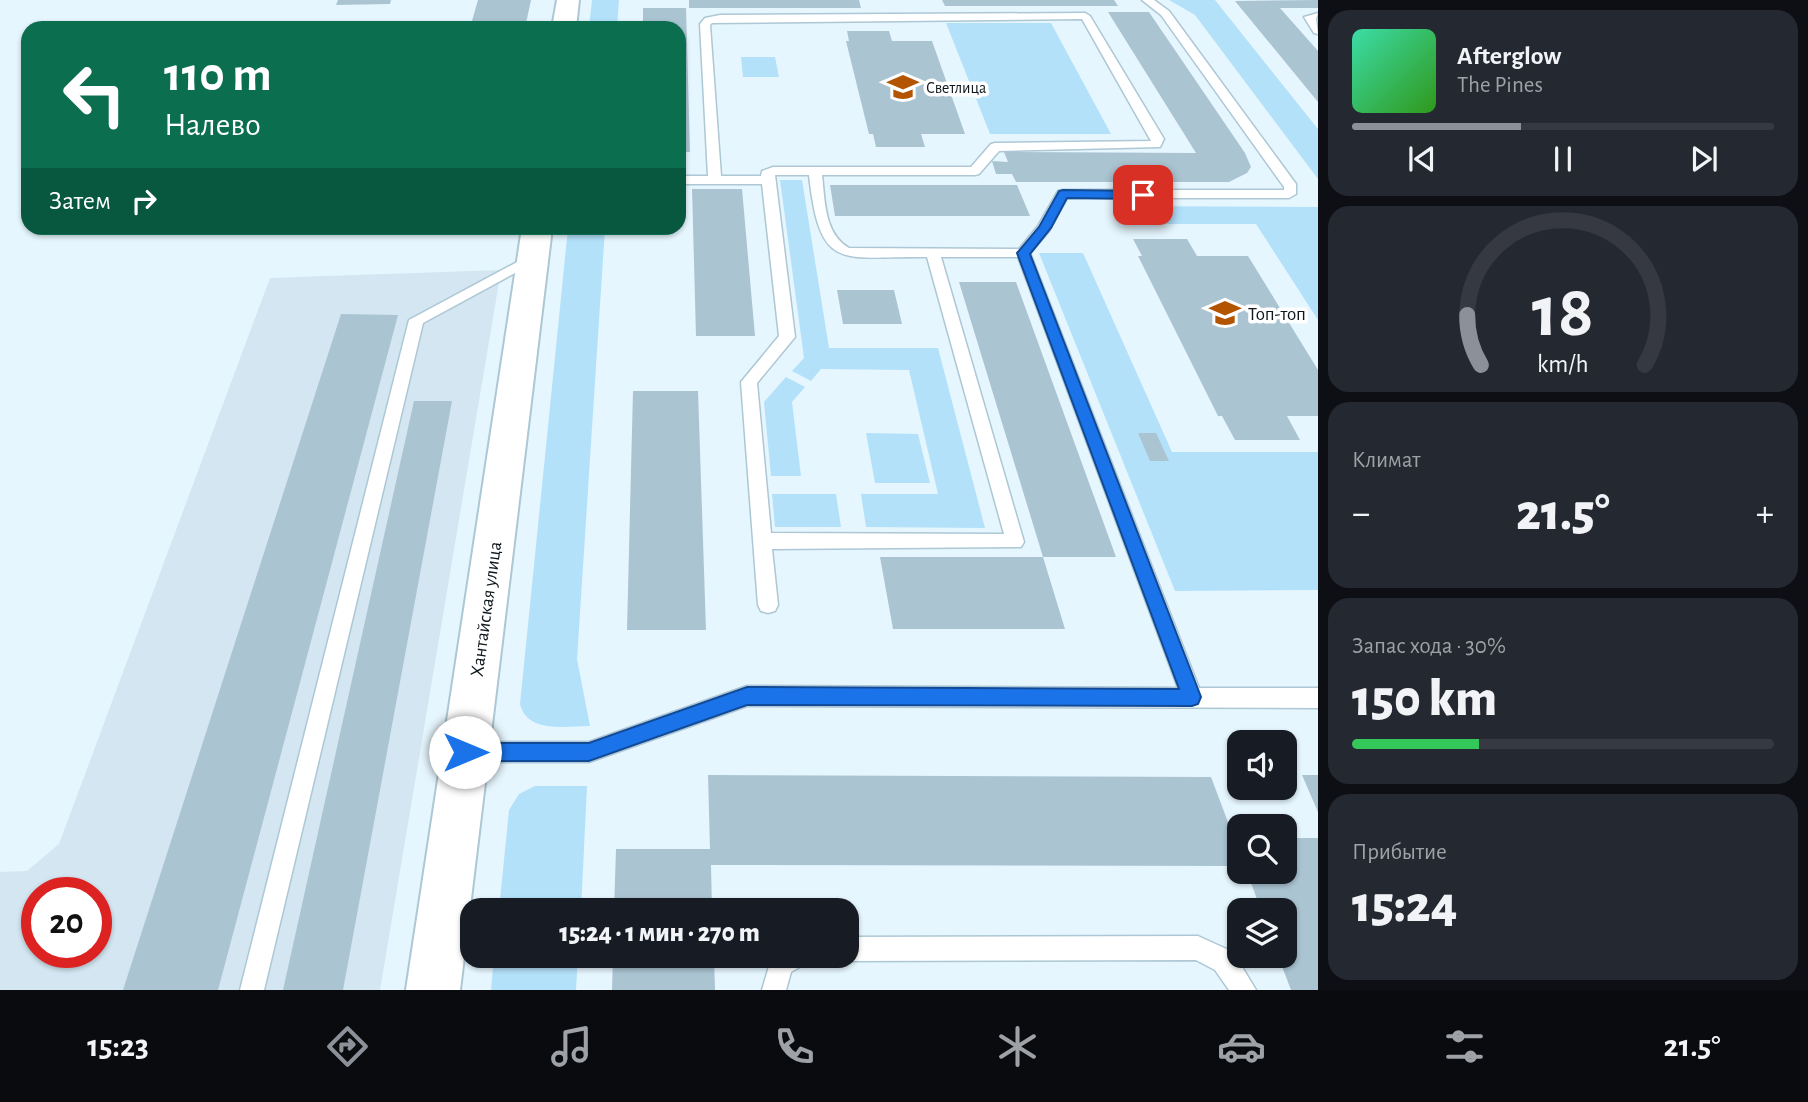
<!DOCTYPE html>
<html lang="ru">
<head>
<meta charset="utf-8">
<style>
	:root { --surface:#171b24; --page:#242831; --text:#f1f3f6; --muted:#9ea1a6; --line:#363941; --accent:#8c9099 }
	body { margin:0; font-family:"Alegreya Sans",sans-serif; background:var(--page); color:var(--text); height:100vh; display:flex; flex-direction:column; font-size:26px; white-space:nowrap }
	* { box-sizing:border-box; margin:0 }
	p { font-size:23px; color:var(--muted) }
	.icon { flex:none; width:38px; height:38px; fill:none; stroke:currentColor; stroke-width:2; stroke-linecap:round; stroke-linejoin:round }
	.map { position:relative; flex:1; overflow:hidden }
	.side { display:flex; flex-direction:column; gap:10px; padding:10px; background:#0d0f14; width:490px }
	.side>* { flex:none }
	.hud { position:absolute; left:21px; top:21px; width:665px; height:214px; border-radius:21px; box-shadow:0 2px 5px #0004; background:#0b6e4f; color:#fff; overflow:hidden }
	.tools { position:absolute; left:1227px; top:730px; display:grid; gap:14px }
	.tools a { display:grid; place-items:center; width:70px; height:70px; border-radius:14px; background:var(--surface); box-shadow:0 2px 5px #0004; font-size:35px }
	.speed { position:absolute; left:21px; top:877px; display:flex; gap:14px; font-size:35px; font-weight:700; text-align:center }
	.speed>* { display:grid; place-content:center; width:91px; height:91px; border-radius:50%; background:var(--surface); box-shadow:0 2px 5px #0004; line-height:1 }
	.speed .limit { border:10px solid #d22; background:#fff; color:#111 }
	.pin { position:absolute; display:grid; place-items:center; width:60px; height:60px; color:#fff; margin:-30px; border-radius:14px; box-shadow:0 4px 10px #0006 }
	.me { position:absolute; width:77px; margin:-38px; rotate:90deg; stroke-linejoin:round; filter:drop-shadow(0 0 5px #0008) }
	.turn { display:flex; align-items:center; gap:24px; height:147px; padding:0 28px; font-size:32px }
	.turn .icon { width:91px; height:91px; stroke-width:2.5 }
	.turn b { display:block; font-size:49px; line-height:60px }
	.then { display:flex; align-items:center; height:66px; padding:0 28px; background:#0003; gap:14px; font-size:26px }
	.big { font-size:52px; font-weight:800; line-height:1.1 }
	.side .card { flex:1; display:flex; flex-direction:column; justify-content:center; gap:10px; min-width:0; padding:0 24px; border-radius:21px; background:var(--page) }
	.side .dial { align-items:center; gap:0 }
	.dial svg { height:182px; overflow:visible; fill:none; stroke:var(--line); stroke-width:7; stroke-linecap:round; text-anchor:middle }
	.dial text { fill:var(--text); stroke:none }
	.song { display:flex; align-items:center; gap:21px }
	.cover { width:84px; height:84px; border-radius:10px; background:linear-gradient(135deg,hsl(160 70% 55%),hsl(110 70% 35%)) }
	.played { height:7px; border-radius:4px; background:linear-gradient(90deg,var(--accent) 40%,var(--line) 40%) }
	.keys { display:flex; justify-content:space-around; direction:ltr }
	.heat { display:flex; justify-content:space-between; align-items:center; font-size:38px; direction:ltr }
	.charge { height:10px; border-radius:5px; background:linear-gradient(90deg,#34c759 30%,var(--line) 0) }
	.trip { position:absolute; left:460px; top:898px; width:399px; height:70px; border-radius:21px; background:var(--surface); box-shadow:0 2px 5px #0004; font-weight:800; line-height:70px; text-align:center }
	.tabs { display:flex; height:112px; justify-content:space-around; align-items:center; background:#090b0e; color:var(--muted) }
	.tabs .icon { width:49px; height:49px }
	.tabs .current { color:var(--accent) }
	.tabs b { font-size:32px; color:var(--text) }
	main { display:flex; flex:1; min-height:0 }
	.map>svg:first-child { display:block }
</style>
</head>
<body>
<main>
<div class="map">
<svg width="1318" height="990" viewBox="0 0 1318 990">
	<rect width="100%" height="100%" fill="#e6f6fe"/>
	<!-- built -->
	<path fill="#d3e6f1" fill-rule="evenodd" d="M 501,270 L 380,990 L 0,990 L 0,872 L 27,871 L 59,844 L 270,278 ZM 37,892 L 96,892 L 96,952 L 37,952 Z"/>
	<!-- green -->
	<path fill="#b3e1fa" d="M 592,0 L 619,0 L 617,28 L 589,28 Z
		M 1169,0 L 1215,0 L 1318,129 L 1318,179 L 1195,15 Z
		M 946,23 L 1051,23 L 1111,134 L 990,134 Z
		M 741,57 L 775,57 L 779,77 L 743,77 Z
		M 780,180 L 802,180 L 829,348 L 938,348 L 985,528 L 866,527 L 861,494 L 938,494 L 909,370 L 821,369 L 811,381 L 792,371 L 804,358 Z
		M 1117,206 L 1318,207 L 1318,320 L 1256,224 L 1126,224 Z
		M 568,228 L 605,228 L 577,659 L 590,726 C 567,726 527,734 520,704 Z
		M 1039,253 L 1083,253 L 1172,452 L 1318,452 L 1318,590 L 1175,591 Z
		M 786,377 L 805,387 L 792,402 L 801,476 L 771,476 L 764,402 Z
		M 866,433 L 918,434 L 930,483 L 875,483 Z
		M 772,494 L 836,494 L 841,527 L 775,527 Z
		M 535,786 L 587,786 L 581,910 L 499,910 L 509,810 L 519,794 Z
		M 494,956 L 578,956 L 576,990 L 491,990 Z"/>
	<!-- building -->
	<path fill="#abc4d2" d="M 338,0 L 391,0 L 390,4 L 336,5 Z
		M 478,0 L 531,0 L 525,28 L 470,28 Z
		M 689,0 L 859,0 L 861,8 L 689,8 Z
		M 942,0 L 1114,0 L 1118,6 L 945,6 Z
		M 1318,0 L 1318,8 L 1280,8 L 1318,51 L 1318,102 L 1235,1 Z
		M 643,8 L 686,8 L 690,152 L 679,152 L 679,28 L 643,28 Z
		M 1108,12 L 1149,12 L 1245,153 L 1251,167 L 1247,173 L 1229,182 L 1016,182 L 1012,174 L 996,174 L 992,161 L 1008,162 L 1004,152 L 1196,153 Z
		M 847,31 L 889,31 L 892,41 L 932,41 L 965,134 L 921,134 L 925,147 L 876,147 L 873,134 L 869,134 L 846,41 L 849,41 Z
		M 830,185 L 1017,185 L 1030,216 L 835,216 Z
		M 692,189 L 742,189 L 755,336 L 696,336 Z
		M 1133,239 L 1187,239 L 1197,256 L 1248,256 L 1318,370 L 1318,416 L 1287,416 L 1300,440 L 1235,440 L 1222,416 L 1218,416 L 1138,256 L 1142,256 Z
		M 959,282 L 1016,282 L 1116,557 L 1043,557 L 1065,629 L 893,629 L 880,557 L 1043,557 Z
		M 837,290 L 894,290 L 902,324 L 843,324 Z
		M 341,314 L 398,315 L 218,990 L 123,990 Z
		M 633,391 L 698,391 L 706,630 L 627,630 Z
		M 414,401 L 452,401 L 343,990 L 283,990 Z
		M 1138,433 L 1156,433 L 1169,461 L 1150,461 Z
		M 708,775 L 1211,777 L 1234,838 L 1239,838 L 1239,866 L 711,865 L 712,910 L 614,910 L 616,849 L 710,849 Z
		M 1302,775 L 1318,775 L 1318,812 Z
		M 1284,838 L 1318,838 L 1318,990 L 1291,990 L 1278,956 L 1284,956 L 1284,910 L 1261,910 L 1247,872 L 1284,872 Z
		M 613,956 L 714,956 L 715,990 L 612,990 Z"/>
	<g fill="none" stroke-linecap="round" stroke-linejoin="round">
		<!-- service casing -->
		<g stroke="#adc7d4" stroke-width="3">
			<path id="service" d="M 1142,0 L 1154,0 L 1169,11 L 1296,184 L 1296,194 L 1289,198 L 1067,198 L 1049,231 L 1030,253 L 1199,688 L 1318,688 L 1318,708 L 747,706 L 589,762 L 465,762 L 457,759 L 454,752 L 457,745 L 465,742 L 589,742 L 747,686 L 1178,688 L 1018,257 L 941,257 L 1024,542 L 1021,547 L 772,549 L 778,605 L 775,611 L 768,613 L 761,611 L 758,605 L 741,382 L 779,336 L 762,184 L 679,184 L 679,176 L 708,176 L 700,24 L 705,18 L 720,15 L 1085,13 L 1090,16 L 1164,139 L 1160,147 L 999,151 L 979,174 L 975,175 L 822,175 C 825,200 824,234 849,248 L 1019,249 L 1038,226 L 1058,191 L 1063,190 L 1284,190 L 1284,187 L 1161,15 ZM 1082,19 L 1151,141 L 995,143 L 991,144 L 971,167 L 773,167 L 762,171 L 761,176 L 721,176 L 710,25 L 712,23 ZM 775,175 L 809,175 C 820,274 841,256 927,257 L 1004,534 L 771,533 L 757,383 L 795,337 Z
				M 1318,13 L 1316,19 L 1318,34 L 1314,33 L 1304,17 Z
				M 532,254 L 537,255 L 537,261 L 423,323 L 264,990 L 240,990 L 409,320 Z
				M 1198,936 L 1233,952 L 1256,990 L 1229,990 L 1215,970 L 1196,960 L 847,961 L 838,956 L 847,956 L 847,937 Z
				M 772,956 L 806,956 L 803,965 L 791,972 L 786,990 L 762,990 Z"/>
		</g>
		<!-- tertiary casing -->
		<g stroke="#adc7d4" stroke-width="4">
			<path id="tertiary" d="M 557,0 L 579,0 L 576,28 L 552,28 Z
				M 522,228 L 552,228 L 460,990 L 406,990 Z"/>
		</g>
		<!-- service -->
		<use href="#service" fill="#fff" fill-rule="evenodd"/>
		<!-- tertiary -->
		<use href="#tertiary" fill="#fff" fill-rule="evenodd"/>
	</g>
	<!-- route -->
	<path fill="#1a73e8" stroke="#114b97" stroke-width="2" d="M 1063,190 L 1143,191 L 1149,195 L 1143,199 L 1067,198 L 1051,228 L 1030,254 L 1201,697 L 1198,704 L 1192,706 L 747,705 L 589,761 L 465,761 L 458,759 L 456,752 L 458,745 L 465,743 L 589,743 L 747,687 L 1179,689 L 1017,253 L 1039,227 L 1059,191 Z"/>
	<!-- icons -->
	<defs>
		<g id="school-bare" transform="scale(2.415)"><path d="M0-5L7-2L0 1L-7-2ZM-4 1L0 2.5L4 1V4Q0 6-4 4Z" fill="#b25400" stroke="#fff" stroke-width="2.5" paint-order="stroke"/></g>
	</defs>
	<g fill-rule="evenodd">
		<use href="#school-bare" x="903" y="87"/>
		<use href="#school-bare" x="1225" y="313"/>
	</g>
	<g text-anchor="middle" stroke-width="7" stroke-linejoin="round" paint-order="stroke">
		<!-- far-poi labels -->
		<g font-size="16" fill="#0f181d" stroke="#fff" text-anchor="start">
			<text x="926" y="93">Светлица</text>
		</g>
		<!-- poi labels -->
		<g font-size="19" fill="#0f181d" stroke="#fff" text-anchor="start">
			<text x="1248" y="320">Топ-топ</text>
		</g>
		<!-- street labels -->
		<g font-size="19" fill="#0f181d" stroke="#fff">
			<text transform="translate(485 609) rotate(-82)" y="7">Хантайская улица</text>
		</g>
	</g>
</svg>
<div class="tools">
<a><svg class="icon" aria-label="sound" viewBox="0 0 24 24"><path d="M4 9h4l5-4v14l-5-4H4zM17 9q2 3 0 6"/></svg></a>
<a><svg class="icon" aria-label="search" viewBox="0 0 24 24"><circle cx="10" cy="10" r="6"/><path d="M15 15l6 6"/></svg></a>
<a><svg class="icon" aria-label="layers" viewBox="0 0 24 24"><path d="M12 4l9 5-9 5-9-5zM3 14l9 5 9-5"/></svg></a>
</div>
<div class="speed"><div class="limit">20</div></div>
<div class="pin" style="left:1143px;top:195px;background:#d93025"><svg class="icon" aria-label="arrive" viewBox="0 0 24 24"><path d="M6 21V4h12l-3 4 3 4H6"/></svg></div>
<svg class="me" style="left:465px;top:752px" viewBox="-20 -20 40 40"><circle r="19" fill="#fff"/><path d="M0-13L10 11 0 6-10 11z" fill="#1a73e8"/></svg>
<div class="trip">15:24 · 1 мин · 270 m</div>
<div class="hud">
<div class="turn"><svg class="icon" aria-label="left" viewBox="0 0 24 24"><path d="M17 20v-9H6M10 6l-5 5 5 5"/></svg><div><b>110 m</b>Налево</div></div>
<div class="then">Затем<svg class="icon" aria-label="right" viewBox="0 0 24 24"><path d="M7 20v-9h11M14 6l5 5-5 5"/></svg></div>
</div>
</div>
<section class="side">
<div class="card">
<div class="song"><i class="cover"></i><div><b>Afterglow</b><p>The Pines</p></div></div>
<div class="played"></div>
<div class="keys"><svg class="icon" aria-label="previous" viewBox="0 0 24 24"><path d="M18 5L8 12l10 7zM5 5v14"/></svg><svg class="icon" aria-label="pause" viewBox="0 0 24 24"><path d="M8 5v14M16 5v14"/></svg><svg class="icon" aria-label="next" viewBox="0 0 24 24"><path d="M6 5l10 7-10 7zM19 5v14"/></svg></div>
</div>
<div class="card dial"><svg viewBox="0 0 100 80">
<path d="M14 69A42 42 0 1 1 86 69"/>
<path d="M14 69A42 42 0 0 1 8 47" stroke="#8c9099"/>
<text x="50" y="56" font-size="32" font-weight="700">18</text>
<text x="50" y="72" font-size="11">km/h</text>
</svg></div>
<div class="card"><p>Климат</p>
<div class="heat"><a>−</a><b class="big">21.5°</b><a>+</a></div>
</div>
<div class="card"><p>Запас хода · 30%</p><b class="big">150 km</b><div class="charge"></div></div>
<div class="card"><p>Прибытие</p><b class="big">15:24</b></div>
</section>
</main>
<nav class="tabs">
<b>15:23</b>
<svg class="icon current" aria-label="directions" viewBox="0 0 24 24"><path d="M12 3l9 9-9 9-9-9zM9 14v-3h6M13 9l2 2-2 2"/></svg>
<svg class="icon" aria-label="music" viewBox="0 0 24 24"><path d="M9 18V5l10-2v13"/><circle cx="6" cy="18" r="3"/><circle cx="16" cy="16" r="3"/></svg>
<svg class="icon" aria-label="phone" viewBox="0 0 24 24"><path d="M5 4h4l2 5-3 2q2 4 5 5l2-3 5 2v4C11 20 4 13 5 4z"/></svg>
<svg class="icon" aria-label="climate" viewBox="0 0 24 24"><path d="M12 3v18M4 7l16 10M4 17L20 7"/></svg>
<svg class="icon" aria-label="car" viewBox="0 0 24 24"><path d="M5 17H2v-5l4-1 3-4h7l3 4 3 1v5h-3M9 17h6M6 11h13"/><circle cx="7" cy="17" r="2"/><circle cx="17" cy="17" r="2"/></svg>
<svg class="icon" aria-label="filters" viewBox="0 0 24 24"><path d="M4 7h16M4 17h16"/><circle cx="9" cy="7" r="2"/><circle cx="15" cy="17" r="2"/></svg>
<b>21.5°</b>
</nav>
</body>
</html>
